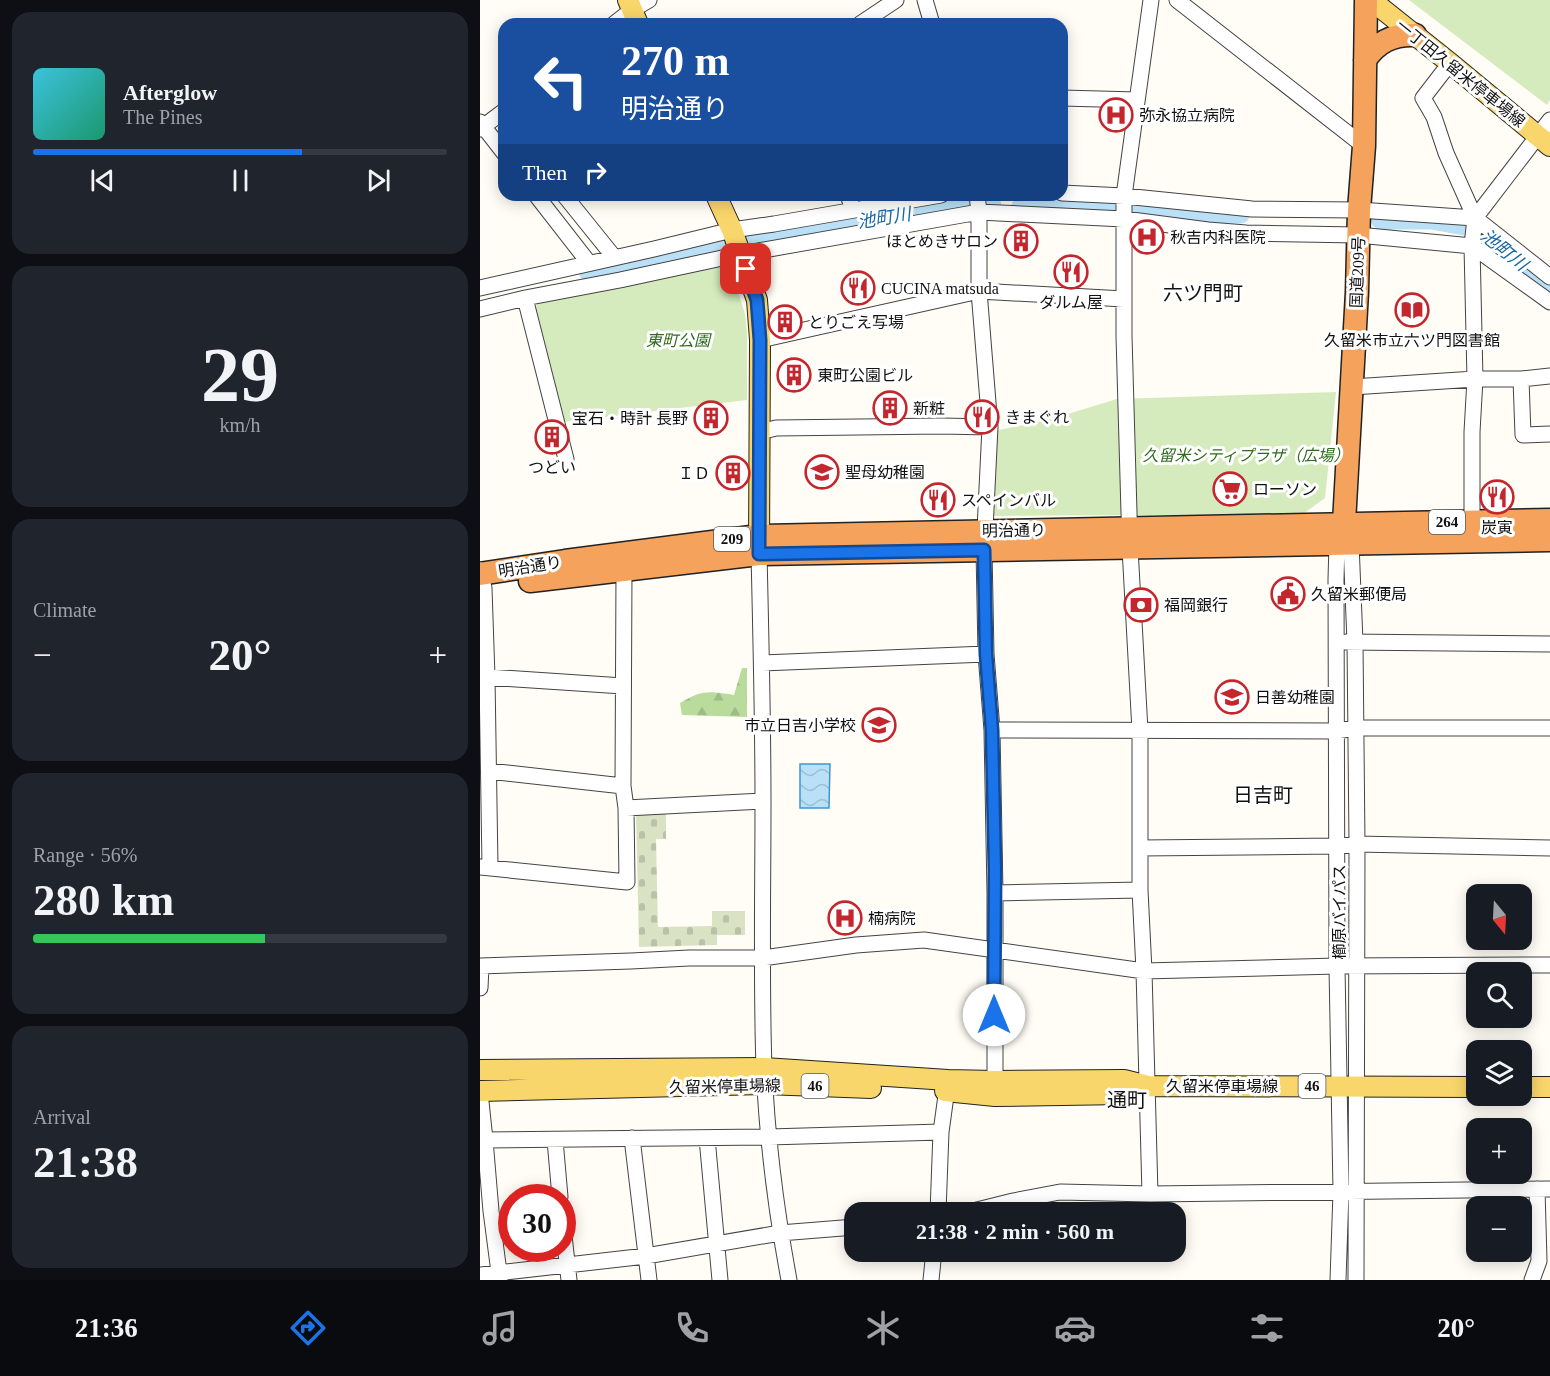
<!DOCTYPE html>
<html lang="en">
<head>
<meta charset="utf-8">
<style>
	:root { --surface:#171b24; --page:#20242c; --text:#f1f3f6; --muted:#9ea1a6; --line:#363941; --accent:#1a73e8 }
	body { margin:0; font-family:"Times New Roman","Noto Sans JP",serif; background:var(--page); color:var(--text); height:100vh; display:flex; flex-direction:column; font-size:22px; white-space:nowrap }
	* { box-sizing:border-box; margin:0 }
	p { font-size:20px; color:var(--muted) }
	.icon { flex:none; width:33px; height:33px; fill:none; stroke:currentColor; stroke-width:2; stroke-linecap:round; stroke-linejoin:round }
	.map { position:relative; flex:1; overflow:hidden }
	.side { display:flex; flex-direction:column; gap:12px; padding:12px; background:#0d0f14; width:480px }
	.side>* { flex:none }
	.guide { position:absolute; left:18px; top:18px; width:570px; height:183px; border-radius:18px; box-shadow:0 3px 15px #0003; background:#1a4fa0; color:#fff; overflow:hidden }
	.needle { width:39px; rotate:162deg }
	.controls { position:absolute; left:986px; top:884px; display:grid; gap:12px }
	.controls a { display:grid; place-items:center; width:66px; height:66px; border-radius:12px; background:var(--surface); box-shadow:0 3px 15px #0003; font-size:30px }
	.speed { position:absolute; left:18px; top:1184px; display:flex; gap:12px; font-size:30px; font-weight:700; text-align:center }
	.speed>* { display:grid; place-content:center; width:78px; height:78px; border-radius:50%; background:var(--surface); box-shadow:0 3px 15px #0003; line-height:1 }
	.speed .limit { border:9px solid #d22; background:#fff; color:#111 }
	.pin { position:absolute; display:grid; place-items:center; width:51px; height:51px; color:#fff; margin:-26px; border-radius:12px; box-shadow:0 3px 9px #0006 }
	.me { position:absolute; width:66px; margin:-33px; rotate:0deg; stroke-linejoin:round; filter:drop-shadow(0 0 4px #0008) }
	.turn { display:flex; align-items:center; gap:21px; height:126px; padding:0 24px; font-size:27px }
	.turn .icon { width:78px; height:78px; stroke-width:2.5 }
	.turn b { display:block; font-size:42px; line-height:51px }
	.then { display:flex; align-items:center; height:57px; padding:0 24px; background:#0003; gap:12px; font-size:22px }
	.big { font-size:45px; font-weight:700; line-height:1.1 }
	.side .card { flex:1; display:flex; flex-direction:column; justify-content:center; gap:9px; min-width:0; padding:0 21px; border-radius:18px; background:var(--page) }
	.side .dial { align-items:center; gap:0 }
	.dial b { font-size:78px; line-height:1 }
	.song { display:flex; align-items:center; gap:18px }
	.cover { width:72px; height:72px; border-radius:9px; background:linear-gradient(135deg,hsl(190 70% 55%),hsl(160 70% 35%)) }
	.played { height:6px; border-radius:3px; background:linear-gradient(90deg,var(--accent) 65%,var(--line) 65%) }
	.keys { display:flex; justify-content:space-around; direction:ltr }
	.heat { display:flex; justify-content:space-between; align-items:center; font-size:33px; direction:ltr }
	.charge { height:9px; border-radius:4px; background:linear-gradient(90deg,#34c759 56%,var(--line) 0) }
	.trip { position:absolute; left:364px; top:1202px; width:342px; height:60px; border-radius:18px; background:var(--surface); box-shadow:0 3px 15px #0003; font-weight:700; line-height:60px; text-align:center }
	.tabs { display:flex; height:96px; justify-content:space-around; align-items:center; background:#090b0e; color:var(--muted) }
	.tabs .icon { width:42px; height:42px }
	.tabs .on { color:var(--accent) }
	.tabs b { font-size:27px; color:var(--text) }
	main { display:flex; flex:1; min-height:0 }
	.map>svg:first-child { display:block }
</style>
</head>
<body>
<main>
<section class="side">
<div class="card">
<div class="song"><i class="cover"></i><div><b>Afterglow</b><p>The Pines</p></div></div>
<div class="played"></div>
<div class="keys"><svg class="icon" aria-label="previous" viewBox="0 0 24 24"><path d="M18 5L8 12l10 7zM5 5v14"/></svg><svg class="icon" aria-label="pause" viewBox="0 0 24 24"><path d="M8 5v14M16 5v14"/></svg><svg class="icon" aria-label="next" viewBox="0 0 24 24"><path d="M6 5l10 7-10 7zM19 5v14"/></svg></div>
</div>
<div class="card dial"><b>29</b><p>km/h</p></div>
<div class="card"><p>Climate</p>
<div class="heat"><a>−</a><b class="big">20°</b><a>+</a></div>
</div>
<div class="card"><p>Range · 56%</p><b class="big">280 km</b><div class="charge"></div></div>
<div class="card"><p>Arrival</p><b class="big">21:38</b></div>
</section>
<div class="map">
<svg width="1070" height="1280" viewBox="0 0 1070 1280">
	<defs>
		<pattern id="forest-firs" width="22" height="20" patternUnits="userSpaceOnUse" patternTransform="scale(1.5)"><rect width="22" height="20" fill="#b9dc9c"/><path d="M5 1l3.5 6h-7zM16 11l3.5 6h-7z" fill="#9ebc85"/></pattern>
		<pattern id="cemetery-stones" width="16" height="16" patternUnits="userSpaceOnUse" patternTransform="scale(1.5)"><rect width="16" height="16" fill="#d9e3c4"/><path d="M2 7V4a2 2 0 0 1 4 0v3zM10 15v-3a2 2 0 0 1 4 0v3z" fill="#b9c2a7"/></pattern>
		<pattern id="water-waves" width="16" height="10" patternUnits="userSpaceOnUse" patternTransform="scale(1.5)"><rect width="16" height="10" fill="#b9e0f7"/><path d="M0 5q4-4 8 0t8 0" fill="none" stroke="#9ebfd3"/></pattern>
	</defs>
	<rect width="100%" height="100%" fill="#fffdf5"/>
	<!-- green -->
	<path fill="#d5ebbd" d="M 929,0 L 1070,0 L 1070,100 L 1067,105 Z
		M 241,263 L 250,266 L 265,314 L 267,332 L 267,400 L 83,422 L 55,307 L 64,298 Z
		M 856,392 L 845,498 L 823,514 L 511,516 L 514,431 L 568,420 L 637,399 Z"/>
	<!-- forest -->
	<path fill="url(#forest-firs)" d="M 262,668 L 267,668 L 267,717 L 202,715 L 200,703 C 222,690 228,691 254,695 Z"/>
	<!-- cemetery -->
	<path fill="url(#cemetery-stones)" d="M 186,813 L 186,839 L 176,839 L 178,927 L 232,926 L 232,911 L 265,911 L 265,935 L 237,935 L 237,945 L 159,947 L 156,814 Z"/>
	<!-- water -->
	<path fill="url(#water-waves)" stroke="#3f96cf" stroke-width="1.5" d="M 320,764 L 350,764 L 349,808 L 320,808 Z"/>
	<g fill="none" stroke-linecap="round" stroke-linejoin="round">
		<!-- river -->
		<path stroke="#b9e0f7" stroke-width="21" d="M 542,207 L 760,213
			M 901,219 L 952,219 L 995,227 L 1070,287
			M 109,271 L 267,239 L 475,208 L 511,206"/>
		<!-- minor casing -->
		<g stroke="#444" stroke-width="17">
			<path id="minor" d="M 445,0 L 452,24
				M 697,0 L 884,146
				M 134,24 L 152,10 L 169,0
				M 380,24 L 416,0
				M 970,63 L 943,98 L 954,117 L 966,153 L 995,218 L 1070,277
				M 582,98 L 657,100
				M 0,122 L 24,153
				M 0,129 L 24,111
				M 582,193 L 644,196 L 772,209 L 879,210 L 995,218
				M 56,195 L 109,263
				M 84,195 L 134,257
				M 368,195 L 373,210
				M 497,195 L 499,212 L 499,291 L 510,427 L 504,550 L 506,654 L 512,730 L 515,893 L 515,1090
				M 0,288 L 174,249 L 252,230 L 294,224 L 461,195
				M 45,298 L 86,459
				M 0,309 L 45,298 L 140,280 L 261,254 L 499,212 L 644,219 L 728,230 L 766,233 L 878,235 L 992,246 L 1070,302
				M 280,340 L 499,291 L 644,299
				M 1041,379 L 1043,435 L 1070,434
				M 872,387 L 995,379 L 1041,379 L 1070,376
				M 280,432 L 296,428 L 461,426 L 510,427
				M 992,521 L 992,432 L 995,379 L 992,246 L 995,218 L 1070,120
				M 871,543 L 875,642 L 877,844 L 876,1280
				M 279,554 C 281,637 283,721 283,804 C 283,892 281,980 284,1068 C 287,1139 296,1210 309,1280
				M 0,570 L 4,588 L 7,677 L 10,867
				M 866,642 L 1070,644
				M 282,663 L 506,654
				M 7,677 L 143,686
				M 512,730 L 856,731 L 876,728 L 1070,728
				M 9,771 L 143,786
				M 146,808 L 283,801
				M 660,848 L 856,846 L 877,844 L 1070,848
				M 0,867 L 147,882 L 146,808 L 143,786 L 144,571
				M 515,893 L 660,890
				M 0,966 L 151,961 L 209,958 L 282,958 L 376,945 L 444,940 L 664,971 L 857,966 L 1070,965
				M 0,988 L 1,966
				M 0,1092 L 5,1140
				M 152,1138 L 169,1280
				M 227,1138 L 240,1280
				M 75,1140 L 80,1197
				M 670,1194 L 664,971 L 660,890 L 660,731 L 650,548 L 644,336 L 644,196 L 671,0
				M 458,1212 L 461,1132 L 468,1081
				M 489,1212 L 533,1201 L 580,1192 L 670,1194 L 1070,1189
				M 82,1218 L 89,1280
				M 0,1275 L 166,1256 L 300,1233 L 375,1227
				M 20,1280 L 11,1211 L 5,1140 L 289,1137 L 461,1132
				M 451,1280 L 454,1251
				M 858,1280 L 861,1192 L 857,966 L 856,579 L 857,544 L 859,537
				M 1052,1280 L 1059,1261 L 1057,1189"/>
		</g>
		<!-- major casing -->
		<g stroke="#222" stroke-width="22">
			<path id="major" d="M 148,0 L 158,24
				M 891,0 L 970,63 L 1070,146
				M 236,195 L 252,230 L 277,300 L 280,340 L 279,550
				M 0,1070 L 284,1068 L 468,1080 L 515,1081 L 644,1080 L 668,1086 L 996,1087
				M 1041,1087 L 1070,1087
				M 0,1091 L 285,1084 L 391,1088
				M 465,1091 L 515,1096 L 644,1094 L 668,1086"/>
		</g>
		<!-- highway casing -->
		<g stroke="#222" stroke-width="25">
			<path id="highway" d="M 885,60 C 897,42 913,34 935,35
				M 869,536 L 864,523 L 877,292 L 879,210 L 884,146 L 886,0
				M 0,574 L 85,561 L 279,536 L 1070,520
				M 50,581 L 279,554 L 1070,540"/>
		</g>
		<!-- minor -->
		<use href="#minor" stroke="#fff" stroke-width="15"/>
		<!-- major -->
		<use href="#major" stroke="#f9d66b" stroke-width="20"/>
		<!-- highway -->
		<use href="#highway" stroke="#f5a25d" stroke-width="22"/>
	</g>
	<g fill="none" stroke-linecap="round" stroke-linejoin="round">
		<!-- route casing -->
		<g stroke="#114b97" stroke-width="15">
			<path id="route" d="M 266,269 L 277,300 L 280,340 L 279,554 L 504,550 L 506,654 L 512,730 L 515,870 L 514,1015"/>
		</g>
		<!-- route -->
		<use href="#route" stroke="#1a73e8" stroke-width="10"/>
	</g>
	<!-- icons -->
	<defs>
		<g id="hospital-ring" transform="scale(1.725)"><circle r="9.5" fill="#fff" stroke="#c4262e" stroke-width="1.5"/><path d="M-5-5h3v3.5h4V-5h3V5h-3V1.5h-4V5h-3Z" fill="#c4262e"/></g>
		<g id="building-ring" transform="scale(1.725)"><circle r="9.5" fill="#fff" stroke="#c4262e" stroke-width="1.5"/><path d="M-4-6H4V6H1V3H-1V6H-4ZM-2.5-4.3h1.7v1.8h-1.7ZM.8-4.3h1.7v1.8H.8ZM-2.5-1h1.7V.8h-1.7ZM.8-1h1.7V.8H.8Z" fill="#c4262e"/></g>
		<g id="restaurant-ring" transform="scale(1.725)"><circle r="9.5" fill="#fff" stroke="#c4262e" stroke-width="1.5"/><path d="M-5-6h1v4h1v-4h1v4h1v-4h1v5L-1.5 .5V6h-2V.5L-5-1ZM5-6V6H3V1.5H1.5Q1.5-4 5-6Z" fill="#c4262e"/></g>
		<g id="library-ring" transform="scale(1.725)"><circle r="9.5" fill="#fff" stroke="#c4262e" stroke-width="1.5"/><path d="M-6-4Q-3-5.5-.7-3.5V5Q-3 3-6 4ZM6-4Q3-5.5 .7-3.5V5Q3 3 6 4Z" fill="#c4262e"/></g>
		<g id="school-ring" transform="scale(1.725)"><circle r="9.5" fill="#fff" stroke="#c4262e" stroke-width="1.5"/><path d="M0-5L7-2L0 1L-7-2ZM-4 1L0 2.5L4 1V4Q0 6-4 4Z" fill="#c4262e"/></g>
		<g id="supermarket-ring" transform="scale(1.725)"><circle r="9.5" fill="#fff" stroke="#c4262e" stroke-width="1.5"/><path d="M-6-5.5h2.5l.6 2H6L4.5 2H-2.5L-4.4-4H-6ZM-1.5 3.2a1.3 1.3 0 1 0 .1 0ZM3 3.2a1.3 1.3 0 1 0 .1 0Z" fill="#c4262e"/></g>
		<g id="civic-ring" transform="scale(1.725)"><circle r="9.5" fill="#fff" stroke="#c4262e" stroke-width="1.5"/><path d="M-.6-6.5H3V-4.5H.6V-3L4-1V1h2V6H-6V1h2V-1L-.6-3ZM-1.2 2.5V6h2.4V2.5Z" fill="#c4262e"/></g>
		<g id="bank-ring" transform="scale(1.725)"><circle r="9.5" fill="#fff" stroke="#c4262e" stroke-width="1.5"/><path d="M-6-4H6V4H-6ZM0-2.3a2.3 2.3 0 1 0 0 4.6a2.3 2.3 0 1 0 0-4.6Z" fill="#c4262e"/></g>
	</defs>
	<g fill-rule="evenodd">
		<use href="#hospital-ring" x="636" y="115"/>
		<use href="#hospital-ring" x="667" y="237"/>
		<use href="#building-ring" x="541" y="241"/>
		<use href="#restaurant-ring" x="591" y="272"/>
		<use href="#restaurant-ring" x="378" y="288"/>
		<use href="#library-ring" x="932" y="310"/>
		<use href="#building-ring" x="305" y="322"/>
		<use href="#building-ring" x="314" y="375"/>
		<use href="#building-ring" x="410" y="408"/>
		<use href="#restaurant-ring" x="502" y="417"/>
		<use href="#building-ring" x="231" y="418"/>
		<use href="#building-ring" x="72" y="437"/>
		<use href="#school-ring" x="342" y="472"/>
		<use href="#building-ring" x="253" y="473"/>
		<use href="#supermarket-ring" x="750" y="489"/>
		<use href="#restaurant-ring" x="1017" y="497"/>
		<use href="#restaurant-ring" x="458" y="500"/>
		<use href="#civic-ring" x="808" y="594"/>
		<use href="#bank-ring" x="661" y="605"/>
		<use href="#school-ring" x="752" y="697"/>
		<use href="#school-ring" x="399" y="725"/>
		<use href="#hospital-ring" x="365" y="918"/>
	</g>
	<g text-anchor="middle" stroke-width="6" stroke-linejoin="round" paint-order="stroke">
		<!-- shield labels -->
		<g fill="#fff" stroke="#585858" stroke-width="1.5">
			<rect x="949" y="510" width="36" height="24" rx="4.5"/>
			<rect x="234" y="527" width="36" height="24" rx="4.5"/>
			<rect x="321.5" y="1074" width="27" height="24" rx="4.5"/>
			<rect x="818.5" y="1074" width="27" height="24" rx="4.5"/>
		</g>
		<g font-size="15" font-weight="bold" fill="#111">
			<text x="967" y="527">264</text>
			<text x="252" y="544">209</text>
			<text x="335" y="1091">46</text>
			<text x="832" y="1091">46</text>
		</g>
		<!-- street labels -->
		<g font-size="16" fill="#111" stroke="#fff">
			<text transform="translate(981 73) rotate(39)" y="6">一丁田久留米停車場線</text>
			<text transform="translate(877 272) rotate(-88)" y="6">国道209号</text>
			<text transform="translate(534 530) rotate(-1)" y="6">明治通り</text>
			<text transform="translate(50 566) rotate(-9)" y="6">明治通り</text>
			<text transform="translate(859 912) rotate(-90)" y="6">櫛原バイパス</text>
			<text transform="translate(245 1086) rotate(-1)" y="6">久留米停車場線</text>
			<text x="742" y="1092">久留米停車場線</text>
		</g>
		<!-- poi labels -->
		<g font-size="16" fill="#111" stroke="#fff" text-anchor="start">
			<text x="659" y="121">弥永協立病院</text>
			<text x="690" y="243">秋吉内科医院</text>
			<text x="518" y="247" text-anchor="end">ほとめきサロン</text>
			<text x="401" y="294">CUCINA matsuda</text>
			<text x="591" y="308" text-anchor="middle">ダルム屋</text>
			<text x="328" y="328">とりごえ写場</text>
			<text x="932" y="346" text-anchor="middle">久留米市立六ツ門図書館</text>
			<text x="337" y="381">東町公園ビル</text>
			<text x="433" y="414">新粧</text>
			<text x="525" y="423">きまぐれ</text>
			<text x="208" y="424" text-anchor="end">宝石・時計 長野</text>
			<text x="72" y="473" text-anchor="middle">つどい</text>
			<text x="365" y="478">聖母幼稚園</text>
			<text x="230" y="479" text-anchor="end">ＩＤ</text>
			<text x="773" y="495">ローソン</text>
			<text x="481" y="506">スペインバル</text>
			<text x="1017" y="533" text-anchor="middle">炭寅</text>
			<text x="831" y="600">久留米郵便局</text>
			<text x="684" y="611">福岡銀行</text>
			<text x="775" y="703">日善幼稚園</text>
			<text x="376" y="731" text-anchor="end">市立日吉小学校</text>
			<text x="388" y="924">楠病院</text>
		</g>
		<!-- park labels -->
		<g font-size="16" font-style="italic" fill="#2f6b1f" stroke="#fff">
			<text x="198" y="346">東町公園</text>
			<text x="766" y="461">久留米シティプラザ（広場）</text>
		</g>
		<!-- water labels -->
		<g font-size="18" font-style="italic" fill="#1768a6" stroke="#fff">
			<text transform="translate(404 218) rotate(-9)" y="6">池町川</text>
			<text transform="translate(1024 250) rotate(39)" y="6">池町川</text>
		</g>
		<!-- quarter labels -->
		<g font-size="20" fill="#111" stroke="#fff">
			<text x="723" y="300">六ツ門町</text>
			<text x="783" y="802">日吉町</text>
			<text x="647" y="1107">通町</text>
		</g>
	</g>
</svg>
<div class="controls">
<a><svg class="needle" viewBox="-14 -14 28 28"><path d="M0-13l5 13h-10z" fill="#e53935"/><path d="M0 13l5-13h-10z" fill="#9ea1a6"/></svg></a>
<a><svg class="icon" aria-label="search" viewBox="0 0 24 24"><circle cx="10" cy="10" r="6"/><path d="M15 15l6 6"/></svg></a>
<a><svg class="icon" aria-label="layers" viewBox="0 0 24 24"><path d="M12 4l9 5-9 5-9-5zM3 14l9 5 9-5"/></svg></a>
<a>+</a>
<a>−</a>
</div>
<div class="speed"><div class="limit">30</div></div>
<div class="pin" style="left:266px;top:269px;background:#d93025"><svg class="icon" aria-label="arrive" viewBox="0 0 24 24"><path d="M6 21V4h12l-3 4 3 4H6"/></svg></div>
<svg class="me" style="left:514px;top:1015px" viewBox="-20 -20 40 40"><circle r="19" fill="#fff"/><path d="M0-13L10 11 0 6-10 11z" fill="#1a73e8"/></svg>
<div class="trip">21:38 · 2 min · 560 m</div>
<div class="guide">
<div class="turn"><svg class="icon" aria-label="left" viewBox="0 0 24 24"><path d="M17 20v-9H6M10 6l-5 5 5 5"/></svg><div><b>270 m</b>明治通り</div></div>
<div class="then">Then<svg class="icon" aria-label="right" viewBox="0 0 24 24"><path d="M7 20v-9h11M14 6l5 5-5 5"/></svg></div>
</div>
</div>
</main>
<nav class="tabs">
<b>21:36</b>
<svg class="icon on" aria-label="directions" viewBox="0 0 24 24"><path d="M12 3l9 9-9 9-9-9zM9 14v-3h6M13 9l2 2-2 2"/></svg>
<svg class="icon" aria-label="music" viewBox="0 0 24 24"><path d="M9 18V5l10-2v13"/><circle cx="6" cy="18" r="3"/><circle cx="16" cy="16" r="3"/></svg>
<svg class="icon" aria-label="phone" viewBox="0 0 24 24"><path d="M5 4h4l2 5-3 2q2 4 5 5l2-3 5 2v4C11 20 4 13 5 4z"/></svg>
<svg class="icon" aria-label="climate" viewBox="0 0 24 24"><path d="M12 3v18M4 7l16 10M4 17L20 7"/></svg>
<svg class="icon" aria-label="car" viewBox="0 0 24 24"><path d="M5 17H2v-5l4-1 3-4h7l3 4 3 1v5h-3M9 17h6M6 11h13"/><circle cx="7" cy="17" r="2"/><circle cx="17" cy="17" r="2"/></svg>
<svg class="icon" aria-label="filters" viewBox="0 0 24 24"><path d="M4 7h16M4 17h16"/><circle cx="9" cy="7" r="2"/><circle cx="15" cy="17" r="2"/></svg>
<b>20°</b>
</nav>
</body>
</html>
